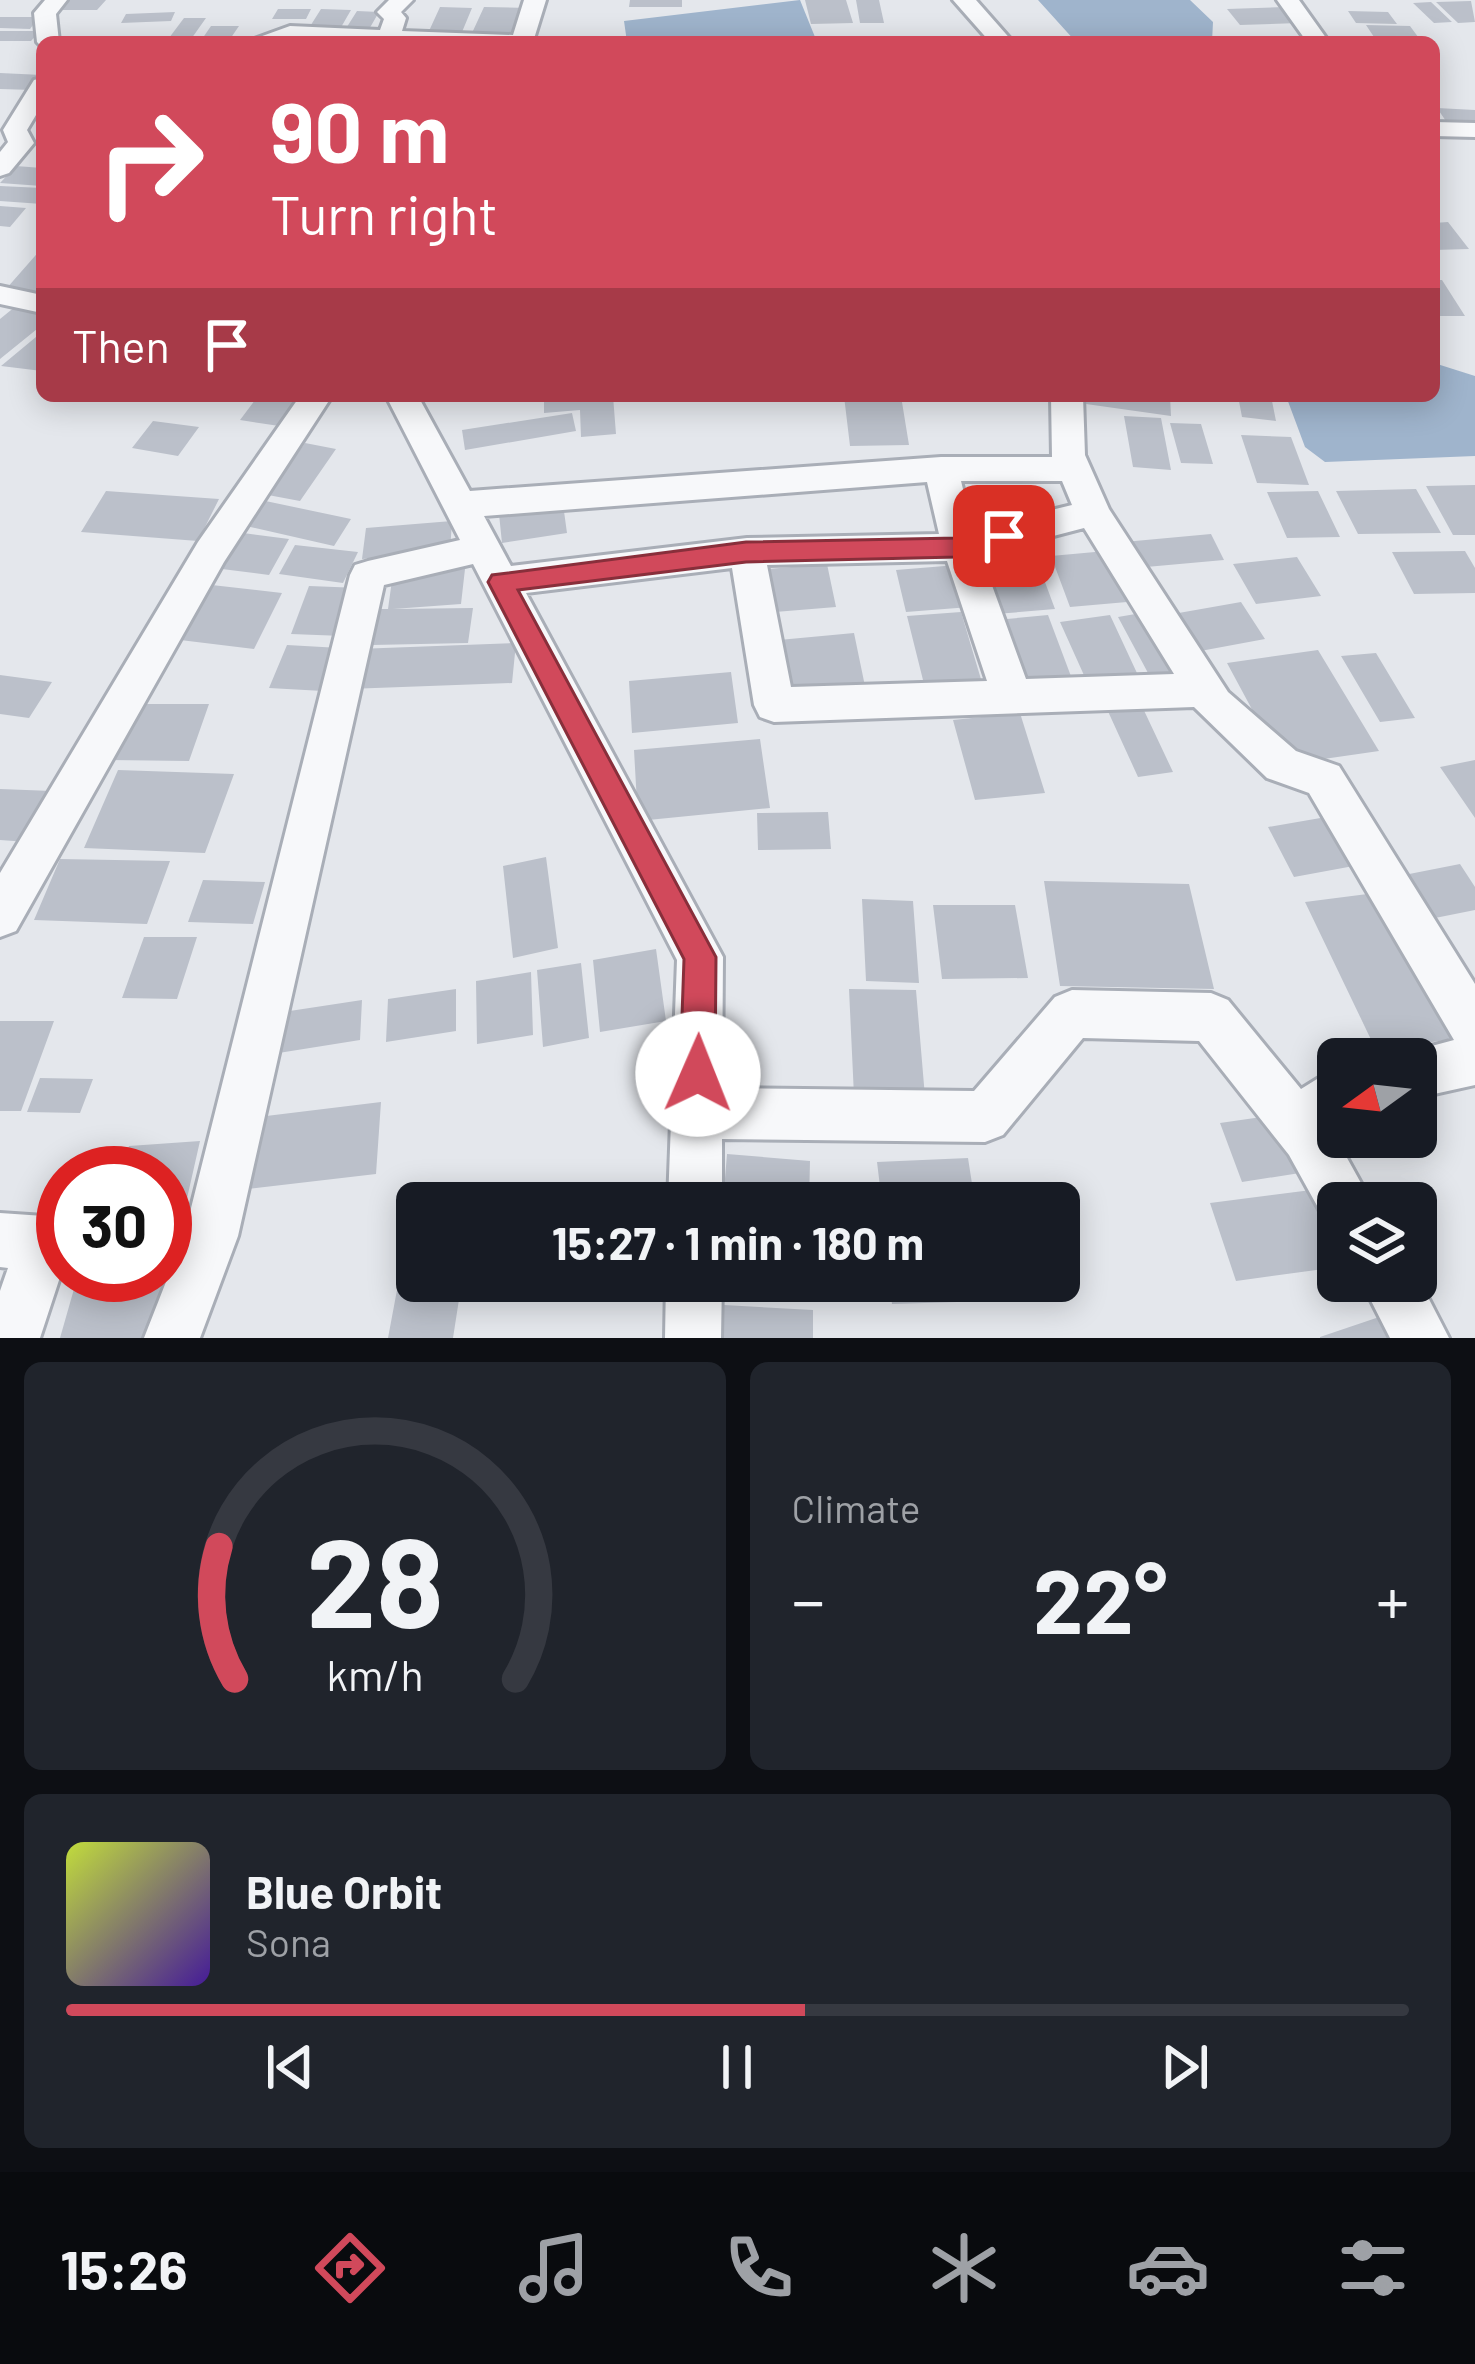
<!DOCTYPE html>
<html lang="en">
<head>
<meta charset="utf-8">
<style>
	:root { --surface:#171b24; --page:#20242c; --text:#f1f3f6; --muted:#9ea1a6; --line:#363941; --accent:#d1495b }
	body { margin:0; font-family:Barlow,sans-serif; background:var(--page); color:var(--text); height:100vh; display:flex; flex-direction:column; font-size:45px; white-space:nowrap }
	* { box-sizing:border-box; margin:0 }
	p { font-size:39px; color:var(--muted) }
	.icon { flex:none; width:66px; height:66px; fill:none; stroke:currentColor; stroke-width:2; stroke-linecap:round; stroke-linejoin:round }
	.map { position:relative; height:1338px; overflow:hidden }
	.side { display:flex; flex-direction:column; gap:24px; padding:24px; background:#0d0f14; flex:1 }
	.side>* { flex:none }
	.guide { position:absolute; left:36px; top:36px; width:1404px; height:366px; border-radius:18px; box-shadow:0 6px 30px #0003; background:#d1495b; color:#fff; overflow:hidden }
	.needle { width:78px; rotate:255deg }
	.buttons { position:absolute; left:1317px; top:1038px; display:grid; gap:24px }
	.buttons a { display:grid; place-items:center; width:120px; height:120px; border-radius:18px; background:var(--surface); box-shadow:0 6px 30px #0003; font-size:60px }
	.speed { position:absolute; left:36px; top:1146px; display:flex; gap:24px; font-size:60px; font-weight:700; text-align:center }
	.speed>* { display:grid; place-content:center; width:156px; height:156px; border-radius:50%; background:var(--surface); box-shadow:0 6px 30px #0003; line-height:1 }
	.speed .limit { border:18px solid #d22; background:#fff; color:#111 }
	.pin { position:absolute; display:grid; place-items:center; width:102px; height:102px; color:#fff; margin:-51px; border-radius:24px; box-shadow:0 6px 18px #0006 }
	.me { position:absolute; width:132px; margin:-66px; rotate:1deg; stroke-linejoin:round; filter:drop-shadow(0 0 9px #0008) }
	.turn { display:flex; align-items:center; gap:42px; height:252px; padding:0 36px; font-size:54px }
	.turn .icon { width:156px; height:156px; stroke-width:2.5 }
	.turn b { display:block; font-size:84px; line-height:102px }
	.then { display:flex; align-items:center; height:114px; padding:0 36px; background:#0003; gap:24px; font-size:45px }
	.big { font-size:90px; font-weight:700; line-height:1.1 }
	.side .widget { flex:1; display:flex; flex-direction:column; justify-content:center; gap:18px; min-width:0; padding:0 42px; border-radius:18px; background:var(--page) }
	.side .dial { align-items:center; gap:0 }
	.dial svg { height:312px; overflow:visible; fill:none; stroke:var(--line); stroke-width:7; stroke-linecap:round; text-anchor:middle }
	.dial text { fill:var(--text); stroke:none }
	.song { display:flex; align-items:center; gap:36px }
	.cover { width:144px; height:144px; border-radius:18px; background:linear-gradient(135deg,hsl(70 70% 55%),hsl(260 70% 35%)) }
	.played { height:12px; border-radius:6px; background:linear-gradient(90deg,var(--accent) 55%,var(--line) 55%) }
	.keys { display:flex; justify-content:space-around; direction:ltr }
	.heat { display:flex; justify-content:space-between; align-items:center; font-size:66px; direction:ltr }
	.side .tiles { flex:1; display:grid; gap:24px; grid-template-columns:1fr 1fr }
	.widget:last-child { grid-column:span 2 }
	.trip { position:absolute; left:396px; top:1182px; width:684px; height:120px; border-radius:18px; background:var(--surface); box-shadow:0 6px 30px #0003; font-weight:700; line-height:120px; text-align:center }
	.tabs { display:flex; height:192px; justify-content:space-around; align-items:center; background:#090b0e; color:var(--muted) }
	.tabs .icon { width:84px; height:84px }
	.tabs .current { color:var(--accent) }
	.tabs b { font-size:54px; color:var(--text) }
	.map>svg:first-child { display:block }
</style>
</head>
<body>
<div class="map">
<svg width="1475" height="1338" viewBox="0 0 1475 1338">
	<rect width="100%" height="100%" fill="#e4e7ec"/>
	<!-- water -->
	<path fill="#9fb4cc" d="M 800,0 L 817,42 L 627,42 L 624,21 Z
		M 1038,0 L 1190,0 L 1213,22 L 1212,42 L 1076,42 Z
		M 1434,363 L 1475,376 L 1475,456 L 1325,462 L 1305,447 L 1286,396 L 1434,396 Z"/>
	<!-- building -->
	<path fill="#bbc0ca" d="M 65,0 L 106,0 L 97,10 L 56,10 Z
		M 630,0 L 682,0 L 682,7 L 629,7 Z
		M 805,0 L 846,0 L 853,23 L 811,24 Z
		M 856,0 L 879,0 L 884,23 L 860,23 Z
		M 1471,1 L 1475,22 L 1458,23 L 1436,2 Z
		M 1431,2 L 1452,22 L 1434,23 L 1413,3 Z
		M 440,7 L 472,8 L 462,32 L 429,31 Z
		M 484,7 L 528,8 L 518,34 L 472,33 Z
		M 1284,7 L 1298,23 L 1240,25 L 1227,9 Z
		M 278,9 L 311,9 L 306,19 L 272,19 Z
		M 321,9 L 351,10 L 340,29 L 309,28 Z
		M 357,11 L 379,12 L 368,31 L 345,30 Z
		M 1348,11 L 1388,12 L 1397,24 L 1356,23 Z
		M 175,12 L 171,21 L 121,23 L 126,14 Z
		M 0,17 L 39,17 L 30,29 L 0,28 Z
		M 184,18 L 206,18 L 189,42 L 166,42 Z
		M 1366,25 L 1410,26 L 1421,41 L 1376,40 Z
		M 211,26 L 239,26 L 228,42 L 200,42 Z
		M 0,31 L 40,31 L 31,41 L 0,41 Z
		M 0,73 L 42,75 L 42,82 L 34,90 L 0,89 Z
		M 1437,108 L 1475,110 L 1475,128 L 1450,127 Z
		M 16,166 L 42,168 L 42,186 L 0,183 Z
		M 0,186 L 42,188 L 42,204 L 0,201 Z
		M 0,206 L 26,208 L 10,227 L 0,226 Z
		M 1448,222 L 1469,249 L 1434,250 L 1434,223 Z
		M 42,248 L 42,292 L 6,289 Z
		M 1434,280 L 1442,280 L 1465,316 L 1434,316 Z
		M 16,306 L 42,315 L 42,325 L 0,359 L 0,319 Z
		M 42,332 L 42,371 L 1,366 Z
		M 258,396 L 308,396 L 286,427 L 240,420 Z
		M 544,396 L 613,396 L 616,434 L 581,437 L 580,410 L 544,413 Z
		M 844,396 L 901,396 L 909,445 L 850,446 Z
		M 1086,396 L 1170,396 L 1171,416 L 1086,404 Z
		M 1238,396 L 1271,396 L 1276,421 L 1242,417 Z
		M 572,413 L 576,431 L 465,450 L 462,430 Z
		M 1124,416 L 1161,418 L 1171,470 L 1133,467 Z
		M 153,421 L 199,427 L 178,456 L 132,448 Z
		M 1170,423 L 1201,424 L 1213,464 L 1181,463 Z
		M 1241,435 L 1291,437 L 1309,485 L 1257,483 Z
		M 305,443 L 336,449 L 300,501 L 268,495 Z
		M 1475,485 L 1475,535 L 1453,535 L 1426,486 Z
		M 1416,489 L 1441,533 L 1358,534 L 1336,491 Z
		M 106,491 L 219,499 L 198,541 L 81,532 Z
		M 1318,491 L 1340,537 L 1287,538 L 1267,492 Z
		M 256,499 L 351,519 L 334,546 L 237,524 Z
		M 563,504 L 567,533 L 502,543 L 499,514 Z
		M 452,521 L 450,552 L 362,559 L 366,528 Z
		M 236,532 L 289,539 L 269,575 L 214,568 Z
		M 1211,534 L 1224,560 L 1135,568 L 1124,542 Z
		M 295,545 L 358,552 L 343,583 L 279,574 Z
		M 1106,551 L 1127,602 L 1070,607 L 1051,556 Z
		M 1465,551 L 1475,568 L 1475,593 L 1414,594 L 1392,552 Z
		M 1297,557 L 1321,596 L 1256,604 L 1233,564 Z
		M 1036,558 L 1055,609 L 996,614 L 980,563 Z
		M 827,564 L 836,607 L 775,612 L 768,569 Z
		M 957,565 L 970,607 L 906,612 L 896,570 Z
		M 465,569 L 461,604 L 393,609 L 473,608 L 468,643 L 372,645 L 379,609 L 388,609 L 393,573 Z
		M 203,584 L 282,593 L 254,649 L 172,639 Z
		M 309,586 L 360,588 L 343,636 L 291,634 Z
		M 1241,602 L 1265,639 L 1195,652 L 1173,614 Z
		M 1153,611 L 1191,680 L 1155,686 L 1118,617 Z
		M 961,612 L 983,686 L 926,692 L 907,616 Z
		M 1048,615 L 1075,687 L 1020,692 L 996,620 Z
		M 1110,615 L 1143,686 L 1092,693 L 1060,622 Z
		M 854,633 L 866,691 L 789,698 L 779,640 Z
		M 516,643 L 512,683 L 348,689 L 357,649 Z
		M 287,645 L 340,648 L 323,691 L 269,688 Z
		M 1318,650 L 1379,751 L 1282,765 L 1227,663 Z
		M 1376,653 L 1415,718 L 1380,722 L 1341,656 Z
		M 731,672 L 738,723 L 632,733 L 629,681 Z
		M 0,675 L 52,682 L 29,718 L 0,714 Z
		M 1140,702 L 1173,772 L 1138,777 L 1106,707 Z
		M 132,704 L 209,704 L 189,761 L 109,760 Z
		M 1020,713 L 1045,793 L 975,800 L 953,720 Z
		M 760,739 L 770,808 L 638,821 L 634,750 Z
		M 1475,760 L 1475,818 L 1440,767 Z
		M 118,770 L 234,774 L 205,853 L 84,848 Z
		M 0,789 L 52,791 L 28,842 L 0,840 Z
		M 828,812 L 831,849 L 758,850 L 757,813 Z
		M 1332,816 L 1359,865 L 1294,877 L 1268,827 Z
		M 546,857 L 558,948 L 513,958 L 503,866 Z
		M 60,859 L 170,861 L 147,924 L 34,920 Z
		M 1460,864 L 1475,887 L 1475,910 L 1425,920 L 1399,876 Z
		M 203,880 L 265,882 L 253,924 L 188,922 Z
		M 1044,881 L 1189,884 L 1214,989 L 1060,986 Z
		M 1383,892 L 1460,1038 L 1376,1050 L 1305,902 Z
		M 862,899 L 913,901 L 919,983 L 866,981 Z
		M 933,905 L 1015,905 L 1028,978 L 942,979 Z
		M 144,937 L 197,937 L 177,999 L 122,998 Z
		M 656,949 L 666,1021 L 600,1032 L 593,960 Z
		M 581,963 L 589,1038 L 543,1047 L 537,970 Z
		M 531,972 L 533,1035 L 477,1044 L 476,981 Z
		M 456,989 L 456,1031 L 386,1042 L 388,999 Z
		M 849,989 L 916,990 L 925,1097 L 854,1096 Z
		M 362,1000 L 360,1040 L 266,1055 L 270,1014 Z
		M 0,1021 L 54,1021 L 21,1111 L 0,1111 Z
		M 40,1078 L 93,1079 L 80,1113 L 27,1112 Z
		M 381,1102 L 376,1174 L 248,1189 L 258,1117 Z
		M 1276,1115 L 1300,1173 L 1242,1182 L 1220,1123 Z
		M 200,1141 L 183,1216 L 165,1218 L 165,1173 L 122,1173 L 129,1146 Z
		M 727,1154 L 810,1161 L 809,1203 L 723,1203 Z
		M 968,1158 L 975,1203 L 882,1203 L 877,1162 Z
		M 1327,1188 L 1338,1216 L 1338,1267 L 1236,1281 L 1210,1203 Z
		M 182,1236 L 157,1338 L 60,1338 L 78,1275 L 165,1275 L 165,1237 Z
		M 731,1281 L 806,1281 L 805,1300 L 730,1293 Z
		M 889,1281 L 986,1281 L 989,1301 L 892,1304 Z
		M 397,1290 L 460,1293 L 453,1338 L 388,1338 Z
		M 724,1305 L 813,1310 L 813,1338 L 723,1338 Z
		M 1388,1314 L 1400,1338 L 1320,1338 L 1320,1337 Z"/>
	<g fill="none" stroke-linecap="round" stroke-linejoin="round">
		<!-- minor casing -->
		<g stroke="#a9aeb7" stroke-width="6">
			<path id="minor" d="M 45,0 L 67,0 L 56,14 L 59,42 L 42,42 L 42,47 L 37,42 L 34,13 Z
				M 389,0 L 413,0 L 401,12 L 406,18 L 402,31 L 513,35 L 524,0 L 546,0 L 533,42 L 246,42 L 290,26 L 380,30 L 384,19 L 377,12 Z
				M 953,0 L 976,0 L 1013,42 L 990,42 Z
				M 1277,0 L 1299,0 L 1329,42 L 1307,42 Z
				M 42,78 L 42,105 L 27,130 L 34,143 L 9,173 L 0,176 L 0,152 L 8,142 L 3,130 L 34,80 Z
				M 1434,122 L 1475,123 L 1475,137 L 1434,136 Z
				M 0,286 L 42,295 L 42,313 L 0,304 Z
				M 300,396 L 332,396 L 224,562 L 16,931 L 0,937 L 0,873 L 198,542 Z
				M 386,396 L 418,396 L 470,491 L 941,457 L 1052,457 L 1051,396 L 1083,396 L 1085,455 L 1109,509 L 1228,692 L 1296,751 L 1339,766 L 1475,984 L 1475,1085 L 1416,1098 L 1416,1059 L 1397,1059 L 1398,1055 L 1454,1040 L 1309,793 L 1267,778 L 1194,707 L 774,722 L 760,717 L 754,705 L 732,568 L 526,593 L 723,957 L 722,1088 L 974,1091 L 1055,997 L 1072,990 L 1211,993 L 1228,1000 L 1301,1089 L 1338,1066 L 1338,1124 L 1331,1129 L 1372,1203 L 1338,1203 L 1338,1227 L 1326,1222 L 1289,1155 L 1199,1041 L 1083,1038 L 1003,1135 L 985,1142 L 722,1139 L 722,1203 L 668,1203 L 677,960 L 473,564 L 384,585 L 238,1236 L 200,1338 L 144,1338 L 184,1236 L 350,575 L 355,565 L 368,561 L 460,540 ZM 961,481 L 1062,481 L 1072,505 L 973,529 ZM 927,482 L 939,534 L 747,538 L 511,566 L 484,516 ZM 1084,528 L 1174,674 L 1026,679 L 981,555 ZM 947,561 L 987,681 L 791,687 L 767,565 Z
				M 0,1213 L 44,1216 L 63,1224 L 63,1268 L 40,1338 L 0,1338 L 0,1291 L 8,1268 L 0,1267 Z
				M 1416,1274 L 1449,1338 L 1390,1338 L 1361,1281 L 1416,1281 Z
				M 666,1281 L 722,1281 L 721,1338 L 665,1338 Z"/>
		</g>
		<!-- minor -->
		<use href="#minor" fill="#f7f8fa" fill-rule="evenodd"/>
	</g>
	<!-- route -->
	<path fill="#d1495b" stroke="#882f3b" stroke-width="3" d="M 1004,526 L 1017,536 L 1013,542 L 957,557 L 746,562 L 518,590 L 716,957 L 715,1074 L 710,1086 L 698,1091 L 685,1086 L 680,1074 L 684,959 L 488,582 L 492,575 L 746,542 L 957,538 Z"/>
</svg>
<div class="buttons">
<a><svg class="needle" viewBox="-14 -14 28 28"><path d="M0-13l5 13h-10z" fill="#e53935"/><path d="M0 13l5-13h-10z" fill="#9ea1a6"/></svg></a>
<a><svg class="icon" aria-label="layers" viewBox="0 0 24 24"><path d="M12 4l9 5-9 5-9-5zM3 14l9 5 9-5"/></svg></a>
</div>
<div class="speed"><div class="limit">30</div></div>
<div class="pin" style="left:1004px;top:536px;background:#d93025"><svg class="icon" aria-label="arrive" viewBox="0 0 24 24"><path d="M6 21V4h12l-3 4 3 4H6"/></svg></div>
<svg class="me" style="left:698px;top:1074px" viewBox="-20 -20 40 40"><circle r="19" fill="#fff"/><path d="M0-13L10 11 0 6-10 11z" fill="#d1495b"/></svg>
<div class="trip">15:27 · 1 min · 180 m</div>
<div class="guide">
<div class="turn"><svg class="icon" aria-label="right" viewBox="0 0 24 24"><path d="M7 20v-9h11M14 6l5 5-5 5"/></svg><div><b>90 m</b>Turn right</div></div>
<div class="then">Then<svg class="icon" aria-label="arrive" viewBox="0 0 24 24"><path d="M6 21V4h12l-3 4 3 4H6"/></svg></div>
</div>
</div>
<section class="side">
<div class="tiles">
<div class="widget dial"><svg viewBox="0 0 100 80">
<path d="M14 69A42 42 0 1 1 86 69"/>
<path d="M14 69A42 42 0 0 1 10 35" stroke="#d1495b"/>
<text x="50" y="56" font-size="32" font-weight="700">28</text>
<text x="50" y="72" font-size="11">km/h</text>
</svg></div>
<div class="widget"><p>Climate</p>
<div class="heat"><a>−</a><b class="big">22°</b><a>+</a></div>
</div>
<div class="widget">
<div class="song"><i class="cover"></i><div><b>Blue Orbit</b><p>Sona</p></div></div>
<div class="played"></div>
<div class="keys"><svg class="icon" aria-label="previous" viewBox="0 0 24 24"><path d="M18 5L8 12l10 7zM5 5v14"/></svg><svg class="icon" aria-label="pause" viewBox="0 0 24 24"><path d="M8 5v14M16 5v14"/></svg><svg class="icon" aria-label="next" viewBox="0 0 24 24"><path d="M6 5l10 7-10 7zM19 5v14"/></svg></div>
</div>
</div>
</section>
<nav class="tabs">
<b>15:26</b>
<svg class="icon current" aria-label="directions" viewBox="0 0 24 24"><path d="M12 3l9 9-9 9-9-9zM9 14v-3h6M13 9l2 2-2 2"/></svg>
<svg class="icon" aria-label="music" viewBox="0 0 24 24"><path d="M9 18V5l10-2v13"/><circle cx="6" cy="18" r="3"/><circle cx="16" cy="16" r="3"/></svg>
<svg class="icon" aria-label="phone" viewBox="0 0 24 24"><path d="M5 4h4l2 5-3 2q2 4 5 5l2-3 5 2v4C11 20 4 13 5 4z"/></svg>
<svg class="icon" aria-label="climate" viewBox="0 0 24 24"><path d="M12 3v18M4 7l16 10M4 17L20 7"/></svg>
<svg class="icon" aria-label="car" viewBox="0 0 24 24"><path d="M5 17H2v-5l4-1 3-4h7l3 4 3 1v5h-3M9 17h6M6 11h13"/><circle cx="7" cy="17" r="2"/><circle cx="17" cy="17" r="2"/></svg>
<svg class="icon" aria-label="filters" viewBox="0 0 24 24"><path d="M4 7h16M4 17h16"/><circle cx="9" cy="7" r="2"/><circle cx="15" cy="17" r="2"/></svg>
</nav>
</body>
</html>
